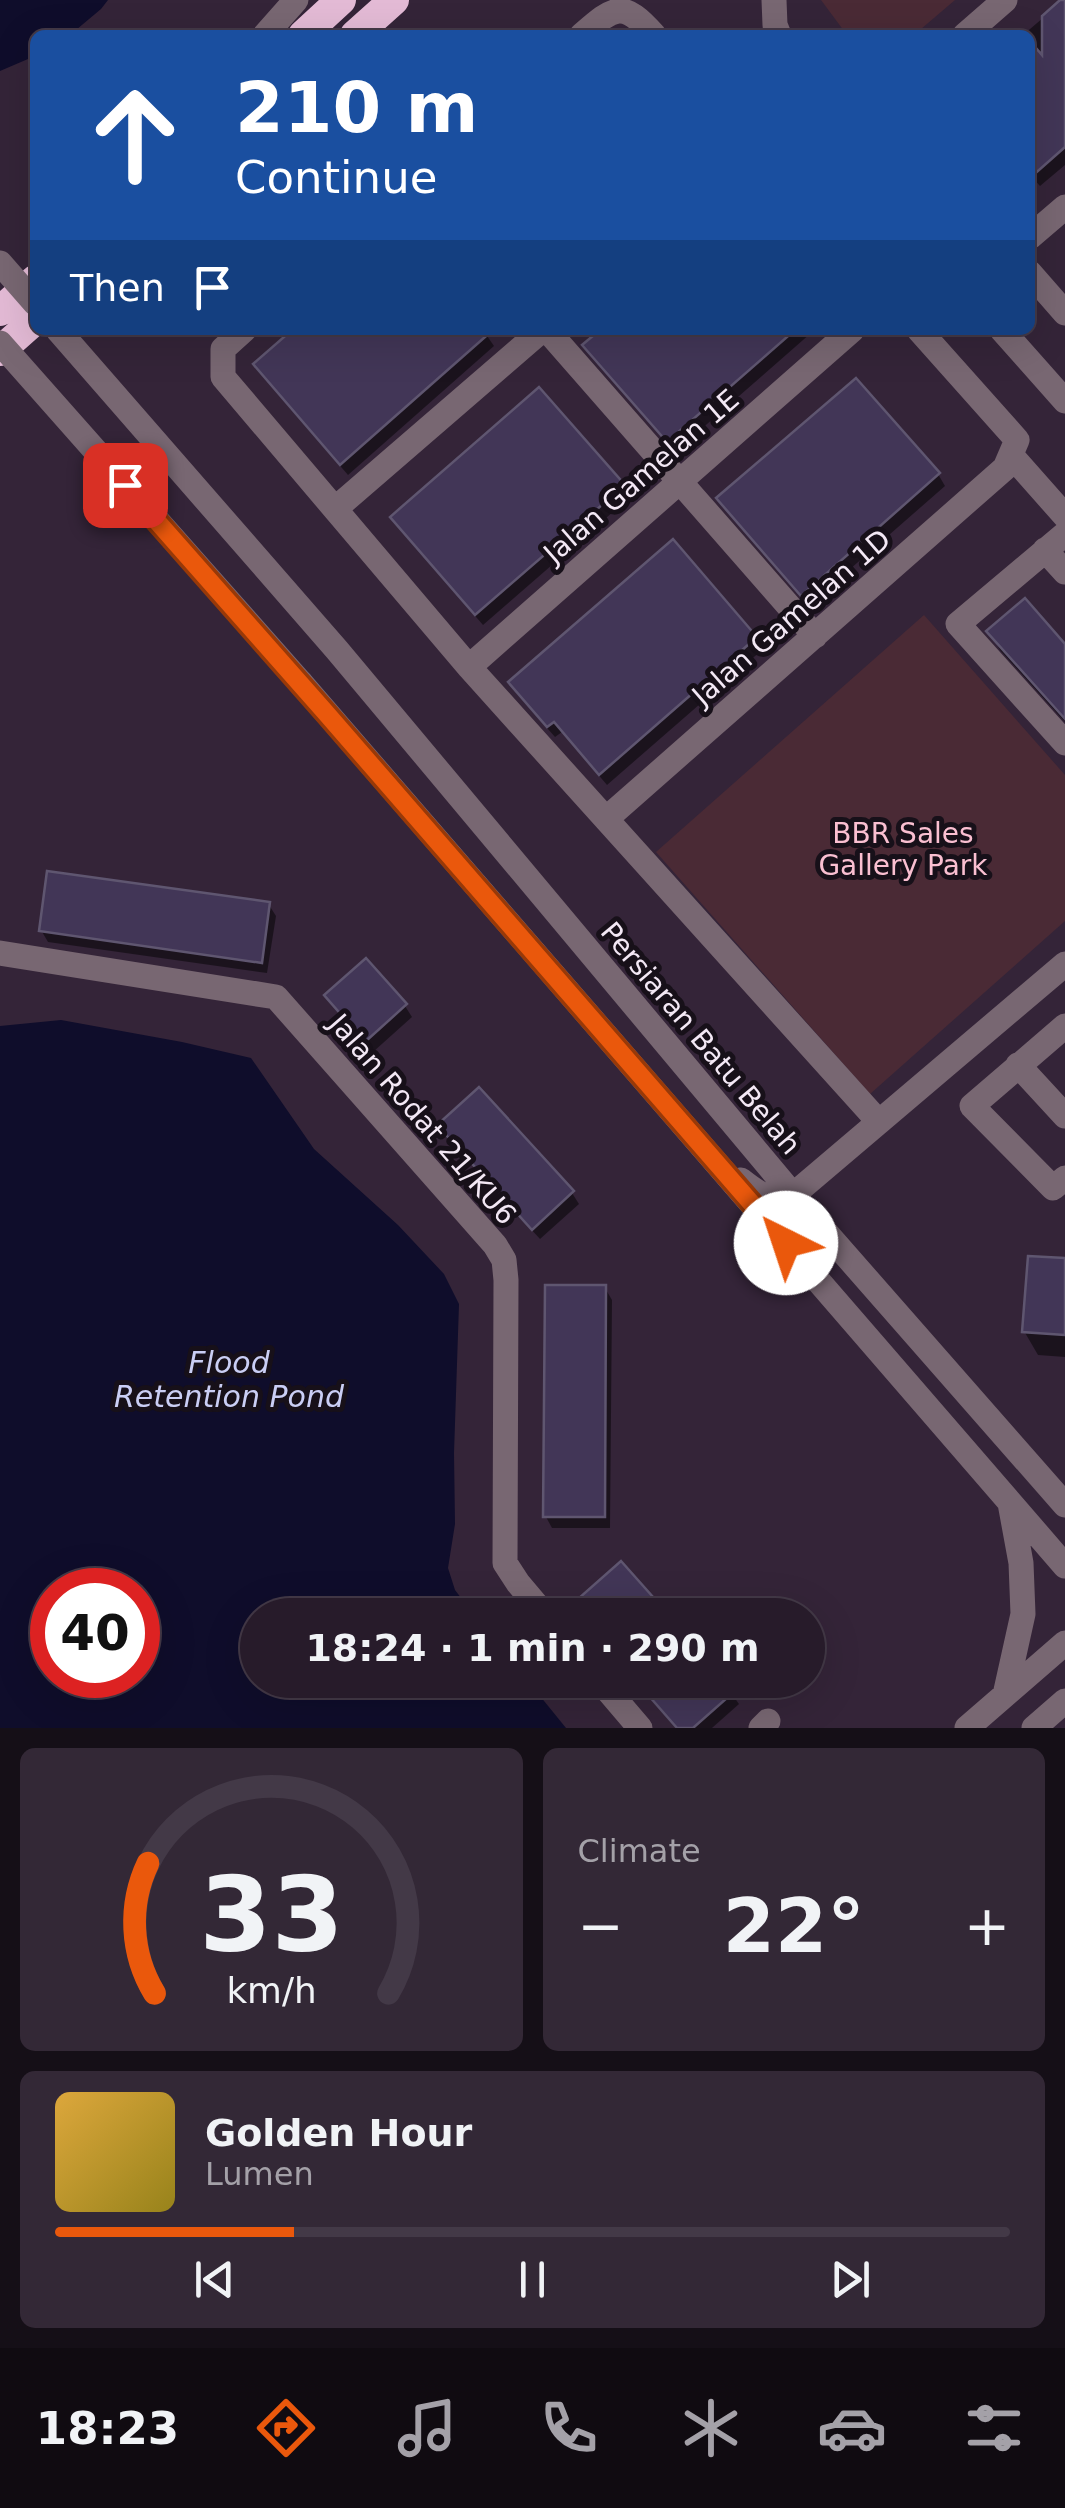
<!DOCTYPE html>
<html lang="en">
<head>
<meta charset="utf-8">
<style>
	:root { --surface:#271b2a; --page:#332836; --text:#f1f3f6; --muted:#a4a1a8; --line:#433947; --accent:#ea580c }
	body { margin:0; font-family:"DejaVu Sans",sans-serif; background:var(--page); color:var(--text); height:100vh; display:flex; flex-direction:column; font-size:38px; white-space:nowrap }
	* { box-sizing:border-box; margin:0 }
	p { font-size:32px; color:var(--muted) }
	.icon { flex:none; width:55px; height:55px; fill:none; stroke:currentColor; stroke-width:2; stroke-linecap:round; stroke-linejoin:round }
	.map { position:relative; height:1728px; overflow:hidden }
	.details { display:flex; flex-direction:column; gap:20px; padding:20px; background:#150f17; flex:1 }
	.details>* { flex:none }
	.banner { position:absolute; left:30px; top:30px; width:1005px; height:305px; border-radius:15px; box-shadow:0 10px 40px #0002,0 0 0 2px var(--line); background:#1a4fa0; color:#fff; overflow:hidden }
	.speed { position:absolute; left:30px; top:1568px; display:flex; gap:20px; font-size:50px; font-weight:700; text-align:center }
	.speed>* { display:grid; place-content:center; width:130px; height:130px; border-radius:50%; background:var(--surface); box-shadow:0 10px 40px #0002,0 0 0 2px var(--line); line-height:1 }
	.speed .limit { border:15px solid #d22; background:#fff; color:#111 }
	.pin { position:absolute; display:grid; place-items:center; width:85px; height:85px; color:#fff; margin:-42px; border-radius:20px; box-shadow:0 5px 15px #0006 }
	.me { position:absolute; width:110px; margin:-55px; rotate:319deg; stroke-linejoin:round; filter:drop-shadow(0 0 8px #0008) }
	.turn { display:flex; align-items:center; gap:35px; height:210px; padding:0 40px; font-size:45px }
	.turn .icon { width:130px; height:130px; stroke-width:2.5 }
	.turn b { display:block; font-size:70px; line-height:85px }
	.then { display:flex; align-items:center; height:95px; padding:0 40px; background:#0003; gap:20px; font-size:38px }
	.big { font-size:75px; font-weight:700; line-height:1.1 }
	.details .tile { flex:1; display:flex; flex-direction:column; justify-content:center; gap:15px; min-width:0; padding:0 35px; border-radius:15px; background:var(--page) }
	.details .dial { align-items:center; gap:0 }
	.dial svg { height:260px; overflow:visible; fill:none; stroke:var(--line); stroke-width:7; stroke-linecap:round; text-anchor:middle }
	.dial text { fill:var(--text); stroke:none }
	.song { display:flex; align-items:center; gap:30px }
	.cover { width:120px; height:120px; border-radius:15px; background:linear-gradient(135deg,hsl(40 70% 55%),hsl(50 70% 35%)) }
	.played { height:10px; border-radius:5px; background:linear-gradient(90deg,var(--accent) 25%,var(--line) 25%) }
	.keys { display:flex; justify-content:space-around; direction:ltr }
	.heat { display:flex; justify-content:space-between; align-items:center; font-size:55px; direction:ltr }
	.details .tiles { flex:1; display:grid; gap:20px; grid-template-columns:1fr 1fr }
	.tile:last-child { grid-column:span 2 }
	.trip { position:absolute; left:240px; top:1598px; width:585px; height:100px; border-radius:50px; background:var(--surface); box-shadow:0 10px 40px #0002,0 0 0 2px var(--line); font-weight:700; line-height:100px; text-align:center }
	.dock { display:flex; height:160px; justify-content:space-around; align-items:center; background:#100b11; color:var(--muted) }
	.dock .icon { width:70px; height:70px }
	.dock .on { color:var(--accent) }
	.dock b { font-size:45px; color:var(--text) }
	.map>svg:first-child { display:block }
</style>
</head>
<body>
<div class="map">
<svg width="1065" height="1728" viewBox="0 0 1065 1728">
	<rect width="100%" height="100%" fill="#342438"/>
	<!-- green -->
	<path fill="#4a2a35" d="M 821,0 L 955,0 L 914,35 L 847,35 Z
		M 924,615 L 1065,775 L 1065,921 L 870,1094 L 656,852 Z"/>
	<!-- water -->
	<path fill="#0f0d2b" fill-rule="evenodd" d="M 0,0 L 108,0 L 101,9 L 70,35 L 35,35 L 35,56 L 0,71 Z
		M 61,1020 L 182,1042 L 251,1058 L 314,1149 L 398,1225 L 444,1274 L 459,1304 L 454,1453 L 455,1524 L 448,1568 L 455,1590 L 474,1615 L 258,1615 L 258,1680 L 527,1680 L 566,1728 L 0,1728 L 0,1026 ZM 52,1590 L 138,1590 L 138,1675 L 52,1675 Z"/>
	<!-- shadow -->
	<path fill="#0007" d="M 1064,0 L 1065,165 L 1040,186 L 1030,175 L 1030,35 L 1023,35 Z
		M 295,330 L 483,330 L 494,346 L 348,475 L 263,376 L 256,365 Z
		M 603,330 L 809,330 L 811,333 L 675,452 L 592,357 L 585,346 Z
		M 539,391 L 623,487 L 629,498 L 483,625 L 400,529 L 393,517 Z
		M 938,474 L 945,486 L 809,605 L 726,510 L 719,499 Z
		M 672,542 L 755,639 L 762,650 L 607,785 L 562,732 L 555,737 L 517,694 L 511,682 Z
		M 990,632 L 1065,648 L 1065,722 L 1000,650 Z
		M 269,905 L 276,916 L 267,973 L 48,942 L 41,930 Z
		M 366,962 L 405,1006 L 412,1017 L 373,1052 L 334,1007 L 327,996 Z
		M 440,1125 L 572,1193 L 579,1204 L 540,1239 L 446,1137 Z
		M 1065,1261 L 1065,1357 L 1038,1355 L 1024,1331 Z
		M 605,1288 L 612,1300 L 610,1528 L 552,1528 L 546,1517 Z
		M 634,1680 L 722,1680 L 739,1704 L 712,1728 L 676,1728 Z"/>
	<!-- building -->
	<path fill="#423657" stroke="#5f5670" stroke-width="2.5" d="M 1060,0 L 1065,0 L 1065,147 L 1030,178 L 1030,41 L 1042,55 L 1042,16 Z
		M 292,330 L 493,330 L 340,465 L 253,364 Z
		M 600,330 L 795,330 L 667,442 L 582,345 Z
		M 856,378 L 940,473 L 801,596 L 716,498 Z
		M 539,387 L 625,485 L 475,615 L 390,517 Z
		M 673,539 L 757,637 L 599,775 L 554,722 L 547,727 L 508,682 Z
		M 1025,598 L 1065,644 L 1065,719 L 986,631 Z
		M 47,871 L 270,902 L 262,963 L 39,931 Z
		M 366,958 L 407,1004 L 365,1042 L 324,995 Z
		M 479,1087 L 574,1191 L 532,1230 L 437,1125 Z
		M 1028,1256 L 1065,1258 L 1065,1335 L 1022,1332 Z
		M 545,1285 L 606,1285 L 605,1517 L 543,1517 Z
		M 621,1561 L 669,1615 L 561,1615 L 561,1614 Z
		M 635,1680 L 725,1680 L 735,1691 L 693,1728 L 677,1728 Z"/>
	<g fill="none" stroke-linecap="round" stroke-linejoin="round">
		<!-- minor -->
		<path stroke="#786772" stroke-width="25" d="M 774,0 L 775,25 L 779,35
			M 265,35 L 296,0
			M 582,35 C 615,6 623,0 654,35
			M 965,35 L 1005,0
			M 1030,237 L 1065,207
			M 1030,273 L 1065,313
			M 58,330 L 337,650 L 793,1195 L 1065,1505
			M 244,330 L 223,349 L 223,377 L 469,667 L 879,1122
			M 547,330 L 815,636
			M 1002,330 L 1065,401
			M 1011,455 L 1065,516
			M 335,509 L 542,330
			M 1065,534 L 958,624 L 1065,743
			M 1045,550 L 1065,572
			M 469,667 L 852,330
			M 301,683 L 1065,1566
			M 606,819 L 1005,468 L 1017,440 L 919,330
			M 0,953 L 276,997 L 495,1245 L 504,1260 L 506,1280 L 505,1563 L 518,1583 L 545,1615
			M 1065,1026 L 972,1106 L 1053,1188 L 1065,1178
			M 1018,1065 L 1065,1116
			M 741,1180 C 760,1195 768,1201 793,1195 L 1065,964
			M 599,1680 L 640,1728
			M 1005,1695 L 1023,1614 L 1021,1563 L 1010,1503
			M 761,1728 L 768,1721
			M 967,1728 L 1065,1643
			M 1034,1728 L 1065,1701"/>
		<!-- highway -->
		<path stroke="#e3bad5" stroke-width="30" d="M 303,35 L 341,0
			M 355,35 L 394,0
			M 0,311 L 35,280
			M 0,351 L 35,320"/>
		<!-- minor-bridge -->
		<path stroke="#786772" stroke-width="25" d="M 0,263 L 35,303
			M 0,343 L 301,683"/>
	</g>
	<g fill="none" stroke-linecap="round" stroke-linejoin="round">
		<!-- route casing -->
		<g stroke="#983908" stroke-width="25">
			<path id="route" d="M 125,485 L 326,713 L 786,1243"/>
		</g>
		<!-- route -->
		<use href="#route" stroke="#ea580c" stroke-width="18"/>
	</g>
	<g text-anchor="middle" stroke-width="10" stroke-linejoin="round" paint-order="stroke">
		<!-- street labels -->
		<g font-size="28" fill="#f3e8f5" stroke="#171019">
			<text transform="translate(641 476) rotate(-41)" y="10">Jalan Gamelan 1E</text>
			<text transform="translate(791 617) rotate(-41)" y="10">Jalan Gamelan 1D</text>
			<text transform="translate(701 1038) rotate(50)" y="10">Persiaran Batu Belah</text>
			<text transform="translate(423 1119) rotate(49)" y="10">Jalan Rodat 21/KU6</text>
		</g>
		<!-- park labels -->
		<g font-size="28" fill="#fabfd1" stroke="#171019">
			<text x="903" y="843">BBR Sales<tspan x="903" dy="32">Gallery Park</tspan></text>
		</g>
		<!-- water labels -->
		<g font-size="30" font-style="italic" fill="#cacef4" stroke="#171019">
			<text x="229" y="1373">Flood<tspan x="229" dy="34">Retention Pond</tspan></text>
		</g>
	</g>
</svg>
<div class="speed"><div class="limit">40</div></div>
<div class="pin" style="left:125px;top:485px;background:#d93025"><svg class="icon" aria-label="arrive" viewBox="0 0 24 24"><path d="M6 21V4h12l-3 4 3 4H6"/></svg></div>
<svg class="me" style="left:786px;top:1243px" viewBox="-20 -20 40 40"><circle r="19" fill="#fff"/><path d="M0-13L10 11 0 6-10 11z" fill="#ea580c"/></svg>
<div class="trip">18:24 · 1 min · 290 m</div>
<div class="banner">
<div class="turn"><svg class="icon" aria-label="ahead" viewBox="0 0 24 24"><path d="M12 20V5M6 11l6-6 6 6"/></svg><div><b>210 m</b>Continue</div></div>
<div class="then">Then<svg class="icon" aria-label="arrive" viewBox="0 0 24 24"><path d="M6 21V4h12l-3 4 3 4H6"/></svg></div>
</div>
</div>
<section class="details">
<div class="tiles">
<div class="tile dial"><svg viewBox="0 0 100 80">
<path d="M14 69A42 42 0 1 1 86 69"/>
<path d="M14 69A42 42 0 0 1 12 29" stroke="#ea580c"/>
<text x="50" y="56" font-size="32" font-weight="700">33</text>
<text x="50" y="72" font-size="11">km/h</text>
</svg></div>
<div class="tile"><p>Climate</p>
<div class="heat"><a>−</a><b class="big">22°</b><a>+</a></div>
</div>
<div class="tile">
<div class="song"><i class="cover"></i><div><b>Golden Hour</b><p>Lumen</p></div></div>
<div class="played"></div>
<div class="keys"><svg class="icon" aria-label="previous" viewBox="0 0 24 24"><path d="M18 5L8 12l10 7zM5 5v14"/></svg><svg class="icon" aria-label="pause" viewBox="0 0 24 24"><path d="M8 5v14M16 5v14"/></svg><svg class="icon" aria-label="next" viewBox="0 0 24 24"><path d="M6 5l10 7-10 7zM19 5v14"/></svg></div>
</div>
</div>
</section>
<nav class="dock">
<b>18:23</b>
<svg class="icon on" aria-label="directions" viewBox="0 0 24 24"><path d="M12 3l9 9-9 9-9-9zM9 14v-3h6M13 9l2 2-2 2"/></svg>
<svg class="icon" aria-label="music" viewBox="0 0 24 24"><path d="M9 18V5l10-2v13"/><circle cx="6" cy="18" r="3"/><circle cx="16" cy="16" r="3"/></svg>
<svg class="icon" aria-label="phone" viewBox="0 0 24 24"><path d="M5 4h4l2 5-3 2q2 4 5 5l2-3 5 2v4C11 20 4 13 5 4z"/></svg>
<svg class="icon" aria-label="climate" viewBox="0 0 24 24"><path d="M12 3v18M4 7l16 10M4 17L20 7"/></svg>
<svg class="icon" aria-label="car" viewBox="0 0 24 24"><path d="M5 17H2v-5l4-1 3-4h7l3 4 3 1v5h-3M9 17h6M6 11h13"/><circle cx="7" cy="17" r="2"/><circle cx="17" cy="17" r="2"/></svg>
<svg class="icon" aria-label="filters" viewBox="0 0 24 24"><path d="M4 7h16M4 17h16"/><circle cx="9" cy="7" r="2"/><circle cx="15" cy="17" r="2"/></svg>
</nav>
</body>
</html>
